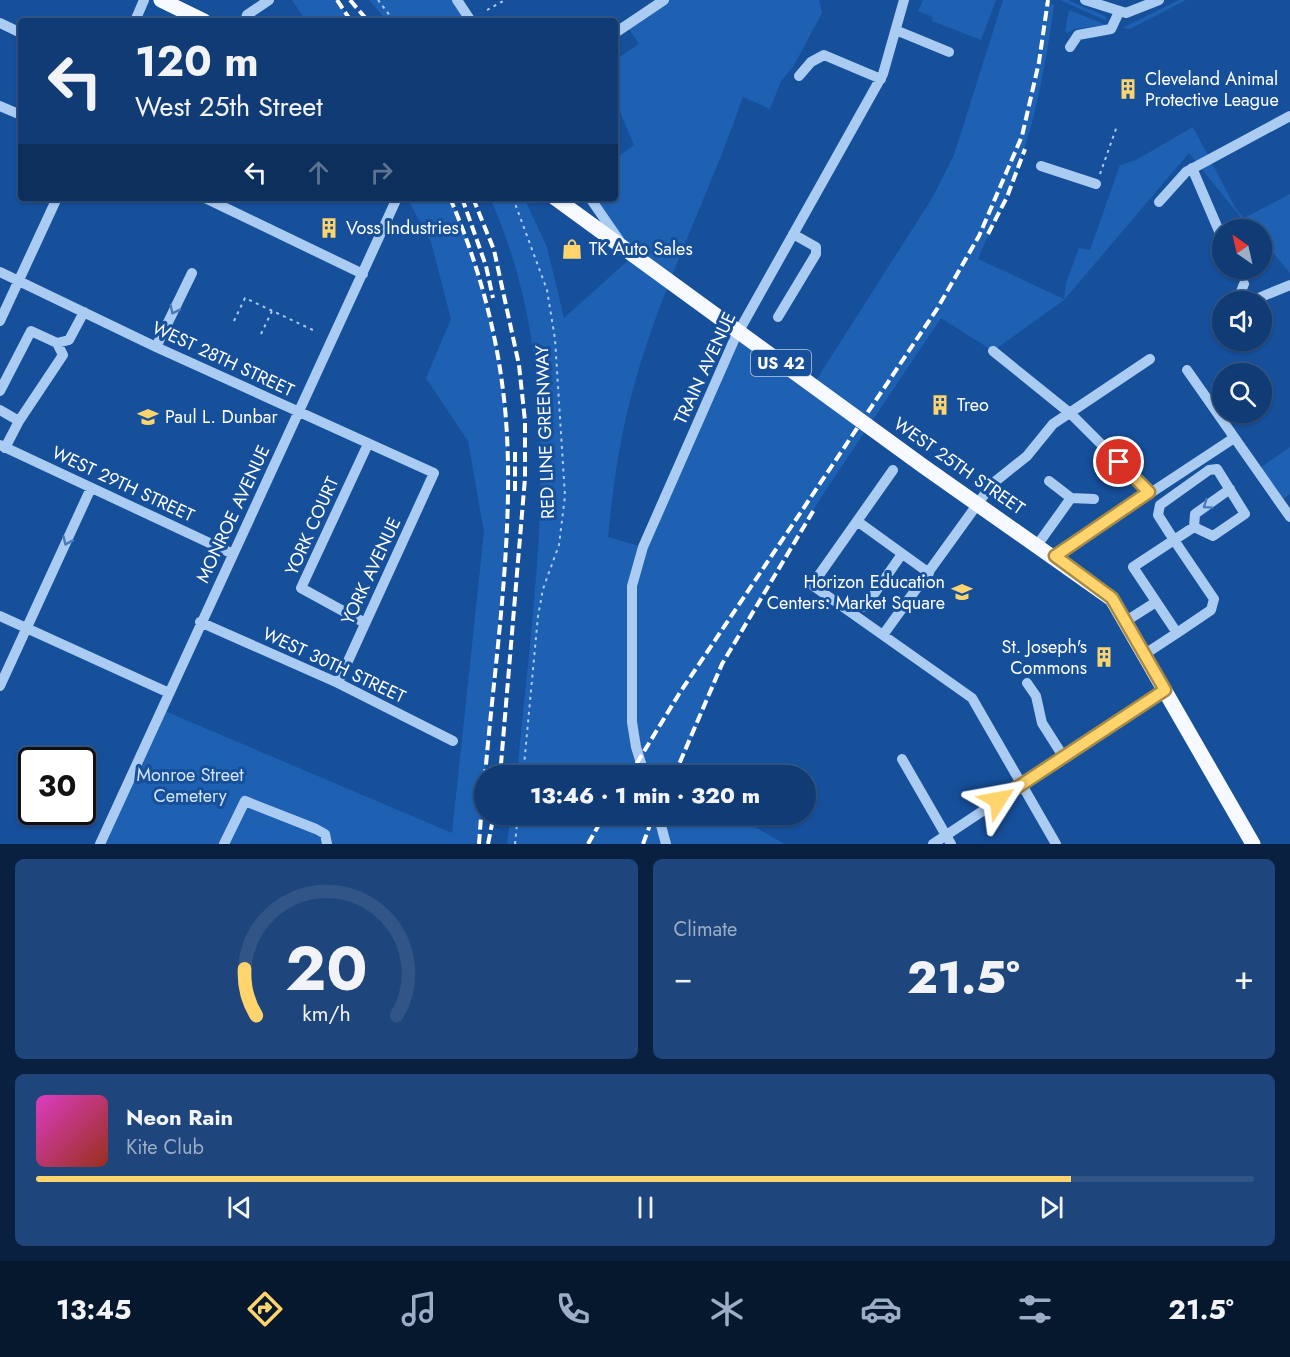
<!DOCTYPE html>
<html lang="en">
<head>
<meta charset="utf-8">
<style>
	:root { --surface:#103b74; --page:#1e467c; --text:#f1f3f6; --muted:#9cadc5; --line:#305586; --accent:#ffd46c }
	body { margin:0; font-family:Jost,sans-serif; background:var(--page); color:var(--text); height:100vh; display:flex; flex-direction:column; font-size:22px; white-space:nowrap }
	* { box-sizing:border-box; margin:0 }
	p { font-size:20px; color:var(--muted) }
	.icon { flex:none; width:33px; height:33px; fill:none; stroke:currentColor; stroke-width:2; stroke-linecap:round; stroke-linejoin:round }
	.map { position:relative; height:844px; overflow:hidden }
	.sheet { display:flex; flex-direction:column; gap:15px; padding:15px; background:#092040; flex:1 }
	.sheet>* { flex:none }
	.guide { position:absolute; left:18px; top:18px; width:600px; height:183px; border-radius:6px; box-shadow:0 2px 4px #0004,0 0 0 2px var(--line); background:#103b74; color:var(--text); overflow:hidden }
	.needle { width:39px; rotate:326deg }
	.buttons { position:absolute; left:1212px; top:219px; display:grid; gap:12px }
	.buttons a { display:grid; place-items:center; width:60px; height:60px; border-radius:50%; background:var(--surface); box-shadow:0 2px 4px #0004,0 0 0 2px var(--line); font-size:30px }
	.speed { position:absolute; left:18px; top:747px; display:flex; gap:12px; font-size:30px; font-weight:700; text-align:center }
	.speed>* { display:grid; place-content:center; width:78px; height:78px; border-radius:50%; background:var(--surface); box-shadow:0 2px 4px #0004,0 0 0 2px var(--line); line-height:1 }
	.speed .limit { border:3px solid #111; border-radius:9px; background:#fff; color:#111 }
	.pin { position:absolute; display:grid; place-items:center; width:51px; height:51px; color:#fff; margin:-26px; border:3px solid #fff; border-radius:50%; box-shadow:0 2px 6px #0007 }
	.me { position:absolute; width:66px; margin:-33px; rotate:56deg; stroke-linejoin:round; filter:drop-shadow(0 0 4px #0008) }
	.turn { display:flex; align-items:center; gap:21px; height:126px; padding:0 18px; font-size:27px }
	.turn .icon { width:78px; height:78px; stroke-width:2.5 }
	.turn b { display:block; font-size:42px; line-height:51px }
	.lanes { display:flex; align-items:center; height:57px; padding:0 18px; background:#0003; justify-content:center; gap:30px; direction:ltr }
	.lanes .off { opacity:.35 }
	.big { font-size:45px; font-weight:800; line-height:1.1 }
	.sheet .tile { flex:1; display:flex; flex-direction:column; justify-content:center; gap:9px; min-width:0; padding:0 21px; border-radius:9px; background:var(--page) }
	.sheet .dial { align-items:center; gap:0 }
	.dial svg { height:156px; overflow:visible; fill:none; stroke:var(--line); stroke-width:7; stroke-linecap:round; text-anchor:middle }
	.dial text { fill:var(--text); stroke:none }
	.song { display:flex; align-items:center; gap:18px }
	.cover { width:72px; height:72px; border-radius:9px; background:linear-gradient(135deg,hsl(310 70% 55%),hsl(10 70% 35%)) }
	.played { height:6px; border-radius:3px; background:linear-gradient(90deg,var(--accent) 85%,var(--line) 85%) }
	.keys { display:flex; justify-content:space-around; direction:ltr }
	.heat { display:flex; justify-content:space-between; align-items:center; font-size:33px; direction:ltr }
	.sheet .tiles { flex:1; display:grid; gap:15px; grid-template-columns:1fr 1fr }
	.tile:last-child { grid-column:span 2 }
	.trip { position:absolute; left:474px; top:765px; width:342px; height:60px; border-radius:30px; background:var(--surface); box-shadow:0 2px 4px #0004,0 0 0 2px var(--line); font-weight:800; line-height:60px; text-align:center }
	.menu { display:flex; height:96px; justify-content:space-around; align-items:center; background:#06182e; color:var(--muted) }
	.menu .icon { width:42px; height:42px }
	.menu .selected { color:var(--accent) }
	.menu b { font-size:27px; color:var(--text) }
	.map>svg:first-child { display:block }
</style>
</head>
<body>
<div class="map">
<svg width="1290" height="844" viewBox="0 0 1290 844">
	<rect width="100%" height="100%" fill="#164f9a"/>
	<!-- green -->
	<path fill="#1e61b3" d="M 292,0 L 337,0 L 351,21 L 306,21 Z
		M 369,0 L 457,0 L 471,21 L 387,21 Z
		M 664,0 L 819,0 L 822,13 L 793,67 L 781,81 L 770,109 L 743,97 C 709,196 659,291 632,393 C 619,441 613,488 608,537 L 643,547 L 735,338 L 813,385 L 931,200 L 954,155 L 1003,0 L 1043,0 L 1054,5 C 1045,71 1033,135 1007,197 C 999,218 986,238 978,259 L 1064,299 L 1066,283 L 1079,248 L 1090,250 L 1120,165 L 1136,160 L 1193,127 L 1236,209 L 1244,218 L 1290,194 L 1290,273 L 1262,239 L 1262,230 L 1253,229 L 1244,218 L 1242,219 L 1189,153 L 1064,300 L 993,351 L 941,318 L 822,496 L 737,637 L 676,775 L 517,775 C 534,584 572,380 490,198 L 524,198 L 547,247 L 564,318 L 634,255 L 590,198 L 615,198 L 615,159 L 634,145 L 615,100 L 615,60 L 639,44 L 626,25 Z
		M 923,0 L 996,0 L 981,40 L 932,21 L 933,17 L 918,11 Z
		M 1060,0 L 1068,0 L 1105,16 L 1107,21 Z
		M 1179,0 L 1186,0 L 1130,29 L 1122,28 Z
		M 1069,10 L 1106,25 L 1074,29 L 1068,33 L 1065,31 Z
		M 407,198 L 450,198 C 479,265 498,336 505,409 C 511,480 504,551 498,622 C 492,696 485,770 479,844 L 100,844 L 160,709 L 452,833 L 484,532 L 468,441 L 426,378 L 451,319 L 431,242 Z
		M 1290,447 L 1290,494 L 1279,502 L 1257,470 Z
		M 511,814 L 733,815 L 785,844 L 507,844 Z"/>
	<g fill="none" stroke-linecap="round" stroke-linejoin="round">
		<!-- minor-tunnel -->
		<path stroke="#3969a9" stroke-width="10" stroke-dasharray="10 5" stroke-linecap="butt" d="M 1236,268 L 1244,284"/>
		<!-- path -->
		<path stroke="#aacbf2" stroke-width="2" stroke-dasharray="3 4.5" stroke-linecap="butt" d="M 378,0 L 394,21
			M 487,10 L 505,0
			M 557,20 L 558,21
			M 1100,174 L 1117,126
			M 513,198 L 547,290 L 555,339 L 565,496 L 559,545 L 543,589 L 538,616 L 523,776
			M 234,321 L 245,298 L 315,331
			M 261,334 L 272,311
			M 515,844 L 518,814"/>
		<!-- minor -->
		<path stroke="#aacbf2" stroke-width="10" d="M 457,0 L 471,21
			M 1085,0 L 1126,13 L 1159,0
			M 135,21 L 144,0
			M 245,21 L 247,15 L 269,0
			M 0,23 L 21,33
			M 898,31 L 949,52
			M 615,33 L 664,0
			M 1070,47 L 1078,35 L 1111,29 L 1119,12
			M 799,76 L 811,62 L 824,55 L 881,79
			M 0,106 L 21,115
			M 1041,166 L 1096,184
			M 1192,168 L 1222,238
			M 205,198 L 363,274
			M 590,198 L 619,240
			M 1159,202 L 1186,172 L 1290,116
			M 0,272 L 156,347 L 434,473 L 338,683
			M 1244,284 L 1240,294 L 1256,299 L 1290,285
			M 778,317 L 816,254 L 816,247 L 793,234
			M 0,321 L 57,198
			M 57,343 L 69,340 L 84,312
			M 156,347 L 192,273
			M 993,351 L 1071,414 L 1149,492
			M 1187,370 L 1290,517
			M 0,391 L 31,331 L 57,343 L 63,355 L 19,421 L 5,448
			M 0,410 L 19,421
			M 0,445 L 233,554
			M 1217,469 L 1245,514 L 1213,536 L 1194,527 L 1174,540 L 1158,515 L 1160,505 L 1209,470 Z
			M 893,470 L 812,585 L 972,698 L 1056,844
			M 1071,498 L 1094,499
			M 857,521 L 929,573
			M 1194,527 L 1195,514 L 1230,489
			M 1174,540 L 1214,599 L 1211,610 L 1177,633 L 1133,567 Z
			M 1038,544 L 1071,498 L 1049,481
			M 1055,556 L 1234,438
			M 865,607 L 902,554
			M 0,616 L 167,692
			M 1126,621 L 1156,602
			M 200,622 L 338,683 L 453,741
			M 365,623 L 301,588 L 368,444
			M 883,635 L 992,484 L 1027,456 L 1053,424 L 1150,359
			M 1145,654 L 1177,633
			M 1027,683 L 1036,696 L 1042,723 L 1063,756
			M 0,686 L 91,488
			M 902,759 L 951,844
			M 645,776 L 636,747 L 632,722 L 632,586 L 643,547 L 735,338 L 883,74 L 904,0
			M 658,814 L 666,844
			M 100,844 L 397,198
			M 224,844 L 245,801 L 316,829 L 325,834 L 327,844
			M 933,844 L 1165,690"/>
		<!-- major -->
		<path stroke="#f6f9ff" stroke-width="15" d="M 161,0 L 204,21
			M 555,198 L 923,466 L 1112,599 L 1253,844"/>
		<!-- rail -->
		<path stroke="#fff" stroke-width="4" stroke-dasharray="10 4.5" stroke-linecap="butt" d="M 337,0 L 351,21
			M 350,0 L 368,21
			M 450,198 C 479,265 498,336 505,408 C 516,525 495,658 485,776
			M 462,198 L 486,266 L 493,298
			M 473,198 L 494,250 L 519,365 L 525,421 L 525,478 L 500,776
			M 988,234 L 1007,197 L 1025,149
			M 515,491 L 515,449
			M 629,776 L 679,694 L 937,309 L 979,236 L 1022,136 L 1039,62 L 1048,0
			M 674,776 L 722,664 L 815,508
			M 479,844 L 484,776
			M 488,844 L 494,814
			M 588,844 L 605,814
			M 643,844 L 654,814"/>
	</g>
	<!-- one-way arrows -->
	<defs><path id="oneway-chevron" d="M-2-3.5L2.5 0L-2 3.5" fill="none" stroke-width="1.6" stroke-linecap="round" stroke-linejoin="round" transform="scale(1.5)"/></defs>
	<g stroke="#4a7ab9">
		<use href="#oneway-chevron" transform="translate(174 310) rotate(116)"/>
		<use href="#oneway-chevron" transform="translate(1207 505) rotate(145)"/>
		<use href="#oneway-chevron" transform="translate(67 541) rotate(114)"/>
	</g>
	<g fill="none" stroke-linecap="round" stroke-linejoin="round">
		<!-- route casing -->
		<g stroke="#a68a46" stroke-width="15">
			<path id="route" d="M 998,800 L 1165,690 L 1112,598 L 1055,556 L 1149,492 L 1119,462"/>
		</g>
		<!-- route -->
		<use href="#route" stroke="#ffd46c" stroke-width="10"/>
	</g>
	<!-- icons -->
	<defs>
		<g id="building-bare" transform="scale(1.62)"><path d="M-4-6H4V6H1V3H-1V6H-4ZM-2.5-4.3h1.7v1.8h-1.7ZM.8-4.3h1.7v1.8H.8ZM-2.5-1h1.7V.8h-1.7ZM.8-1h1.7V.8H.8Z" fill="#ffd46c" stroke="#164f9a" stroke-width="2.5" paint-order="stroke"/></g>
		<g id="shop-bare" transform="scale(1.62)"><path d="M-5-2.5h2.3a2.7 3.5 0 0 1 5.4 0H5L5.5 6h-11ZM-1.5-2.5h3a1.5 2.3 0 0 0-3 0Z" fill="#ffd46c" stroke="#164f9a" stroke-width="2.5" paint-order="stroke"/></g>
		<g id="school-bare" transform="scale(1.62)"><path d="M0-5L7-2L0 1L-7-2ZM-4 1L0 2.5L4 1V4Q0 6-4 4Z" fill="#ffd46c" stroke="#164f9a" stroke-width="2.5" paint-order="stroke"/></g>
	</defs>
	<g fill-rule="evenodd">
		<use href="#building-bare" x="1128" y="89"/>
		<use href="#building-bare" x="329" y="228"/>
		<use href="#shop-bare" x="572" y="249"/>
		<use href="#building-bare" x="940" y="405"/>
		<use href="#school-bare" x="148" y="417"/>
		<use href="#school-bare" x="962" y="592"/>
		<use href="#building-bare" x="1104" y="657"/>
	</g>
	<g text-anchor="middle" stroke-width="6" stroke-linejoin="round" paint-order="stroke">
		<!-- shield labels -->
		<rect fill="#164f9a" stroke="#b9cae1" stroke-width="1.5" x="751" y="350" width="60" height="26" rx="4.5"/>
		<g font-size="16" font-weight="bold" fill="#fff">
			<text x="781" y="369">US 42</text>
		</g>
		<!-- poi labels -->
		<g font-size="18" fill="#fff" stroke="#164f9a" text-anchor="start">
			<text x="1145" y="85">Cleveland Animal<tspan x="1145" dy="21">Protective League</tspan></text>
			<text x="346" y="234">Voss Industries</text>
			<text x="589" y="255">TK Auto Sales</text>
			<text x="957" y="411">Treo</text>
			<text x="165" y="423">Paul L. Dunbar</text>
			<text x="945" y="588" text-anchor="end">Horizon Education<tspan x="945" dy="21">Centers: Market Square</tspan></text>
			<text x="1087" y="653" text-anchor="end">St. Joseph's<tspan x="1087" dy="21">Commons</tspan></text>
		</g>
		<!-- street labels -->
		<g font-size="18" fill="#fff" stroke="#164f9a">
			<text transform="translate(223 359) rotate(25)" y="6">WEST 28TH STREET</text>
			<text transform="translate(705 368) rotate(-65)" y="6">TRAIN AVENUE</text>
			<text transform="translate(545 432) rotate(-92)" y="6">RED LINE GREENWAY</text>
			<text transform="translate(959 466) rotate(35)" y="6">WEST 25TH STREET</text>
			<text transform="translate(123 484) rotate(25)" y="6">WEST 29TH STREET</text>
			<text transform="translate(233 514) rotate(-65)" y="6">MONROE AVENUE</text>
			<text transform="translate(312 526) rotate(-66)" y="6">YORK COURT</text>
			<text transform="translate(371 571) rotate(-65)" y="6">YORK AVENUE</text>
			<text transform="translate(334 665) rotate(25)" y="6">WEST 30TH STREET</text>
		</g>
		<!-- park labels -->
		<g font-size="18" fill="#d2e5fc" stroke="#164f9a">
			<text x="190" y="781">Monroe Street<tspan x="190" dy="21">Cemetery</tspan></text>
		</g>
	</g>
</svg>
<div class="buttons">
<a><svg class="needle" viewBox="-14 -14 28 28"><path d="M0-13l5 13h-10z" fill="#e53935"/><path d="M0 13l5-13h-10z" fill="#9cadc5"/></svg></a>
<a><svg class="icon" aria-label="sound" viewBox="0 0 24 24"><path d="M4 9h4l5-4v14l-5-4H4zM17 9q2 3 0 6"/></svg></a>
<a><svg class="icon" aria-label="search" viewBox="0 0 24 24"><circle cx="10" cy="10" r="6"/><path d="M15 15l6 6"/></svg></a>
</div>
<div class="speed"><div class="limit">30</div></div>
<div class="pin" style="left:1119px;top:462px;background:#d93025"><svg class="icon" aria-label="arrive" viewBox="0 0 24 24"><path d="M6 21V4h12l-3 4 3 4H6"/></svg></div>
<svg class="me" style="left:998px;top:800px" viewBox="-20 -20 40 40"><path d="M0-17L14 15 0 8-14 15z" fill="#ffd46c" stroke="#fff" stroke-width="4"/></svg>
<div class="trip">13:46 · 1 min · 320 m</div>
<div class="guide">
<div class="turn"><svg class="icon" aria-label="left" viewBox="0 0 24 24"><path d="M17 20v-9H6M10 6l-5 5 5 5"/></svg><div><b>120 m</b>West 25th Street</div></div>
<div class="lanes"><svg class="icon" aria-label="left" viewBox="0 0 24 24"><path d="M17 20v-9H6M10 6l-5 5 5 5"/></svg><svg class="icon off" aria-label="ahead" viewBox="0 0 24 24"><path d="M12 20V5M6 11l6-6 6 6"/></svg><svg class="icon off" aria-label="right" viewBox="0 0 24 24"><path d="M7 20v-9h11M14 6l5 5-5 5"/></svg></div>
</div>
</div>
<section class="sheet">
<div class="tiles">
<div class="tile dial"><svg viewBox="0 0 100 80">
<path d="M14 69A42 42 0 1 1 86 69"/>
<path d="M14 69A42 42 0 0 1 8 45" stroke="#ffd46c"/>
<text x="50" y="56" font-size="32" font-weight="700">20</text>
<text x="50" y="72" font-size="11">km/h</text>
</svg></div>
<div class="tile"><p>Climate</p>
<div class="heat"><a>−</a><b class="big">21.5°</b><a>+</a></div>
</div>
<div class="tile">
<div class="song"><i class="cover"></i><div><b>Neon Rain</b><p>Kite Club</p></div></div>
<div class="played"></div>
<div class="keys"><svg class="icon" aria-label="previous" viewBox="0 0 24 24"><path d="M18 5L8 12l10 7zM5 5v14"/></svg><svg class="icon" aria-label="pause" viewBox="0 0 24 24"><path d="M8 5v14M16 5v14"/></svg><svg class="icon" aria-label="next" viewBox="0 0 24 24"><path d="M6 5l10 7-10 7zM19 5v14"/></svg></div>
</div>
</div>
</section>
<nav class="menu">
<b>13:45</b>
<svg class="icon selected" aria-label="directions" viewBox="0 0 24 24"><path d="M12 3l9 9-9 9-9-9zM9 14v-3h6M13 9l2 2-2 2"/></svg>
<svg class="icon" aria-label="music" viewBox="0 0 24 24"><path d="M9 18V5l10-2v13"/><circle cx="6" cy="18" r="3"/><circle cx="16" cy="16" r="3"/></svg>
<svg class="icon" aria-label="phone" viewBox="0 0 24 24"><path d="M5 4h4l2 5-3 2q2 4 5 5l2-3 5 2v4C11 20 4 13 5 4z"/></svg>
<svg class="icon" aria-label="climate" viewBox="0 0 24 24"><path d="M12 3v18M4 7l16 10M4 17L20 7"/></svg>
<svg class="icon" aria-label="car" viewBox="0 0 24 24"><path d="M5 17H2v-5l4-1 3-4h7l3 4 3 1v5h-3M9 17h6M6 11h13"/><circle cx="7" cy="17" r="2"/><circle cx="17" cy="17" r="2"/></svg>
<svg class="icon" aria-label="filters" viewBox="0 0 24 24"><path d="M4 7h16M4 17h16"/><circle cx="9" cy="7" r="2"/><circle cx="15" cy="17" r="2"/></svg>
<b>21.5°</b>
</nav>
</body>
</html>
